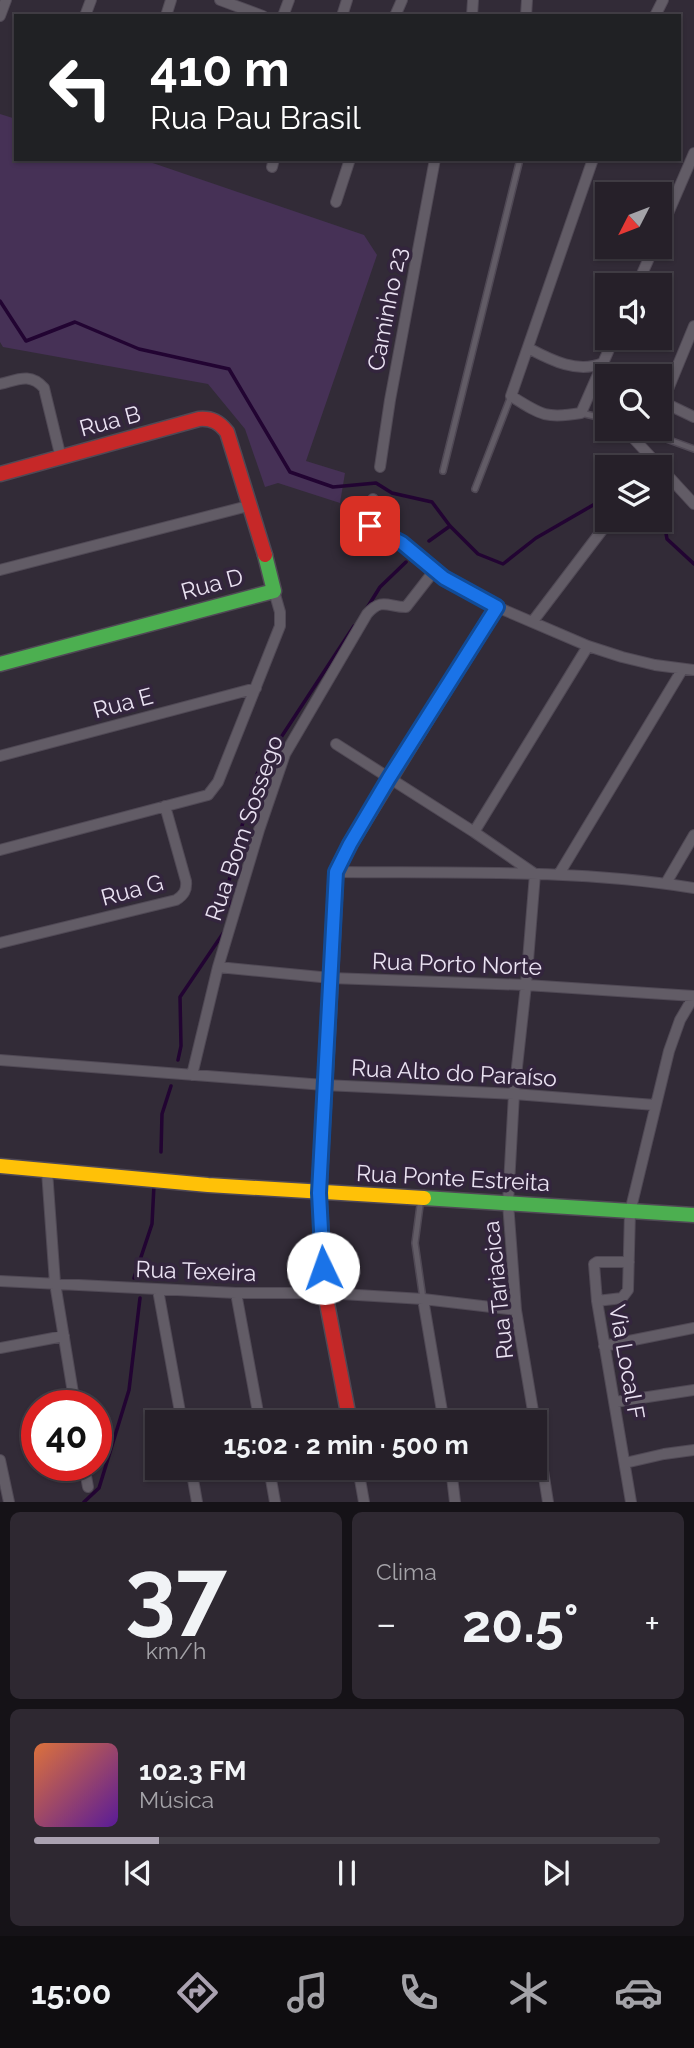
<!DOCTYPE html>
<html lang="pt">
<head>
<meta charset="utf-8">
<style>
	:root { --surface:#262029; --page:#2e2831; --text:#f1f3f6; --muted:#a4a3a8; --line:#423e46; --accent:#aaa2b1 }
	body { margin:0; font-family:Raleway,sans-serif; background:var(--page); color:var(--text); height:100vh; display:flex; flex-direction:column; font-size:26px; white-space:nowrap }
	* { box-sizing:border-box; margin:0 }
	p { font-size:23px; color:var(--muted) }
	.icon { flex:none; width:38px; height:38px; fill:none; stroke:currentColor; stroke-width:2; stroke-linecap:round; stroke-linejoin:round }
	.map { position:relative; height:1502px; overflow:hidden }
	.sheet { display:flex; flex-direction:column; gap:10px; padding:10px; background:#151217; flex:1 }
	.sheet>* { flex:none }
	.guide { position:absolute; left:14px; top:14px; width:667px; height:147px; border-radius:0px; box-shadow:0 2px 5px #0004,0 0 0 2px var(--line); background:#202124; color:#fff; overflow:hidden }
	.needle { width:46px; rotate:228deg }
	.controls { position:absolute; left:595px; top:182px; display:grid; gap:14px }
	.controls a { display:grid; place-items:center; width:77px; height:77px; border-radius:0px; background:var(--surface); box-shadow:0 2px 5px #0004,0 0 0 2px var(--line); font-size:35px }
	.speed { position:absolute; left:21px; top:1390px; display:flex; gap:14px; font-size:35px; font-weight:700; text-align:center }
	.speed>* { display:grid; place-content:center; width:91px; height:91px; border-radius:50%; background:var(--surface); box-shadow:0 2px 5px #0004,0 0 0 2px var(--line); line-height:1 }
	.speed .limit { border:10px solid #d22; background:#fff; color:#111 }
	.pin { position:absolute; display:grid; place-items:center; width:60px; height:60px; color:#fff; margin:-30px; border-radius:14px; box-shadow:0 4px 10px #0006 }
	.me { position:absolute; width:77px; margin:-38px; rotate:357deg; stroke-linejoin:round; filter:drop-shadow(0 0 5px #0008) }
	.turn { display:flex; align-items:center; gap:24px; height:147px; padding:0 21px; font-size:32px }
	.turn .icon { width:91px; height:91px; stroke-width:2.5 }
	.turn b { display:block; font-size:49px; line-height:60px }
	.big { font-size:52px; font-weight:700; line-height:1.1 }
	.sheet .card { flex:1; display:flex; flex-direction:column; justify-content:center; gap:10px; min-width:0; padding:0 24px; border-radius:10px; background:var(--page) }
	.sheet .dial { align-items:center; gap:0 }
	.dial b { font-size:91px; line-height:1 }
	.song { display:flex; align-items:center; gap:21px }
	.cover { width:84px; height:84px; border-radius:10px; background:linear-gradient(135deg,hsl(20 70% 55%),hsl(270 70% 35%)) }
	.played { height:7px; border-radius:4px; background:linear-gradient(90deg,var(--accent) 20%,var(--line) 20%) }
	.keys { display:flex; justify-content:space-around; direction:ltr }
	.heat { display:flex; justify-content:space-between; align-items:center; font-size:38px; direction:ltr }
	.sheet .tiles { flex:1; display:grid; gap:10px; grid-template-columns:1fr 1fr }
	.card:last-child { grid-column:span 2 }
	.trip { position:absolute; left:145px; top:1410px; width:402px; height:70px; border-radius:0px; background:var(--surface); box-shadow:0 2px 5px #0004,0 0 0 2px var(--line); font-weight:700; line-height:70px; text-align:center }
	.menu { display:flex; height:112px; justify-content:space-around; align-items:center; background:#0f0d10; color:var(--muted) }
	.menu .icon { width:49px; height:49px }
	.menu .selected { color:var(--accent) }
	.menu b { font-size:32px; color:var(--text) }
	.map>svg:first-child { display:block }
</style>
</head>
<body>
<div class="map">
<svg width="694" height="1502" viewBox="0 0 694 1502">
	<rect width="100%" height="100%" fill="#322b37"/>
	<!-- green -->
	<path fill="#463156" d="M 0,114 L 16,119 L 16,159 L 141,159 L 364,235 L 377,255 L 306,461 L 345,473 L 340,503 L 278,483 L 265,487 L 245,429 L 208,384 L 3,347 L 0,342 Z"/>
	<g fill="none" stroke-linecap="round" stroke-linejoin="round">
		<!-- stream -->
		<path stroke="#220432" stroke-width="3.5" d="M 0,301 L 26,341 L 75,322 L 139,349 L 229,369 L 290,472 L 333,487 L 376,483 L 392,493 L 432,502 L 450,526 L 478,554 L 503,564 L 536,538 L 607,497
			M 660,499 L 667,539 L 694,564
			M 429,541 L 450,526
			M 367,608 L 380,587 L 406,562
			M 232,910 L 227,890 L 239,836 L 257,774 L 354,626
			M 178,1060 L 181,1046 L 180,997 L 226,929
			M 161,1152 L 162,1114 L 171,1086
			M 134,1278 L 152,1224 L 154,1185
			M 84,1502 L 99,1488 L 129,1390 L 140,1298"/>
		<!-- lane casing -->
		<g stroke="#504955" stroke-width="8">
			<path id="lane" d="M 581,413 L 607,419
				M 639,429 L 694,449
				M 443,471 L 520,159
				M 475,489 L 511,396
				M 421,1198 L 415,1243 L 423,1299"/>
		</g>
		<!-- street casing -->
		<g stroke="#504955" stroke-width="12">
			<path id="street" d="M 220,0 L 263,16
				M 0,16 L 6,0
				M 85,16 L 91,0
				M 166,16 L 171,0
				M 283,16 L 289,0
				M 342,16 L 347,0
				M 395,16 L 402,0
				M 472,16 L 473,0
				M 526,16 L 527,0
				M 655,16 L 663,0
				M 593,159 L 511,396 C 541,415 546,419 581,413 L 614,338
				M 272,167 L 274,159
				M 336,202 L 350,159
				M 660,232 L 694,153
				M 637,285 L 654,247
				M 694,326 L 664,399 L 667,404 L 694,417
				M 528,348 C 551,360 577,374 603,363
				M 0,384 C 17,380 30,372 44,388 L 61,458
				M 625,429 L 694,504
				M 380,467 L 390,400 L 435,159
				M 373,499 L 366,523 L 402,543 L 444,578 L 497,607 L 588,646 L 622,657 L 655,665 L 694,670
				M 0,570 L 248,506
				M 533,621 L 606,525
				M 336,744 L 474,832 L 535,874
				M 0,756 L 256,688
				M 474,832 L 588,646
				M 0,850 L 208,795 L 218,782 L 280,626 L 280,612 L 274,591
				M 336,872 C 455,873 576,869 694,888
				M 559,874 L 682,670
				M 666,883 L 694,835
				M 0,943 L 176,900 C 184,895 187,890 186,881 L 165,806
				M 218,967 L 331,978 L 526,985 L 694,996
				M 0,1060 L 324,1085 L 514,1094 L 655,1105
				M 192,1075 L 218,967 L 259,830 L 285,754 L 367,614 C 382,597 388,607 406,607 L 434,571
				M 47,1171 L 55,1283 L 75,1405
				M 629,1262 L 597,1262 L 594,1264 L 597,1301 L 631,1502
				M 0,1281 L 236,1293 L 325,1293 L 423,1299 L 516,1310
				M 158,1290 L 182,1423
				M 236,1293 L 260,1423
				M 423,1299 L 444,1423
				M 597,1301 L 622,1298 L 628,1290 L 630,1212 L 669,1051 L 680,1020 L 694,996
				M 604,1346 L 694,1328
				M 0,1348 L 64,1336
				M 615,1402 L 694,1390
				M 535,1423 L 516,1310 L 508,1203 L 514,1094 L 526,985 L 535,874
				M 536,1427 L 548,1502
				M 0,1460 L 9,1502
				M 625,1463 L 664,1454 L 694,1450
				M 84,1465 L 88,1487
				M 191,1468 L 197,1502
				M 269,1468 L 275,1502
				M 358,1468 L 364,1502
				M 451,1468 L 455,1502"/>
		</g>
		<!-- fast casing -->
		<g stroke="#504955" stroke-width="17">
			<path id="fast" d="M 0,664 L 274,591 L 265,555
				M 426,720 L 497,607
				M 424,1198 L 694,1215"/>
		</g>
		<!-- slow casing -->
		<g stroke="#504955" stroke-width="17">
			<path id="slow" d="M 331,974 L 336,872 L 350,844 L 426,720
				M 0,1166 L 208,1185 L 424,1198"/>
		</g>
		<!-- jam casing -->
		<g stroke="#504955" stroke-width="17">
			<path id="jam" d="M 0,474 L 199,419 C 212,418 219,422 227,432 L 265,555
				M 331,974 L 319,1193 L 325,1293 L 350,1423"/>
		</g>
		<!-- lane -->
		<use href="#lane" stroke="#625c66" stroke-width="5"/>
		<!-- street -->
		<use href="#street" stroke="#625c66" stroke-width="10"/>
		<!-- fast -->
		<use href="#fast" stroke="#4caf50" stroke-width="14"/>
		<!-- slow -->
		<use href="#slow" stroke="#ffc107" stroke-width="14"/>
		<!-- jam -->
		<use href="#jam" stroke="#c62828" stroke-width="14"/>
	</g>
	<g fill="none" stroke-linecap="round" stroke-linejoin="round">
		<!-- route casing -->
		<g stroke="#114b97" stroke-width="18">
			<path id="route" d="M 323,1268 L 319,1193 L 336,872 L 350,844 L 389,778 L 497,607 L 444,578 L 402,543 L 370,526"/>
		</g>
		<!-- route -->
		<use href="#route" stroke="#1a73e8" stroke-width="12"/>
	</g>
	<g text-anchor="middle" stroke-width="7" stroke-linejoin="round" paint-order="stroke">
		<!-- street labels -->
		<g font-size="23" fill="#eae2f2" stroke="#33253d">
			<text transform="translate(387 309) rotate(-79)" y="8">Caminho 23</text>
			<text transform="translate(110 421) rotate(-15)" y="8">Rua B</text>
			<text transform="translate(212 584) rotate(-15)" y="8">Rua D</text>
			<text transform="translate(123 703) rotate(-15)" y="8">Rua E</text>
			<text transform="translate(244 828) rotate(-71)" y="8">Rua Bom Sossego</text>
			<text transform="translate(132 890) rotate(-15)" y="8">Rua G</text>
			<text transform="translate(457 964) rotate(2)" y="8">Rua Porto Norte</text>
			<text transform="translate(454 1073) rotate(3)" y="8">Rua Alto do Paraíso</text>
			<text transform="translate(453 1178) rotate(3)" y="8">Rua Ponte Estreita</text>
			<text transform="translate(196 1271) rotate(2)" y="8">Rua Texeira</text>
			<text transform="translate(498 1290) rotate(-96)" y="8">Rua Tariacica</text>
			<text transform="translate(627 1362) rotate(80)" y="8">Via Local F</text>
		</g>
	</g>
</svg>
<div class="controls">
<a><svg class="needle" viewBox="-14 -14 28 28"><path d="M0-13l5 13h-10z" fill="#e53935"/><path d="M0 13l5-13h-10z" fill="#a4a3a8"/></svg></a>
<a><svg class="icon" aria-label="sound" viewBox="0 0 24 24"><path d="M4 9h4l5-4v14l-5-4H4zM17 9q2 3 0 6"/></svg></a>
<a><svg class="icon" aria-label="search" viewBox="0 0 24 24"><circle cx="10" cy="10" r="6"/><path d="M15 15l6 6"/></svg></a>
<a><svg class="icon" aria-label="layers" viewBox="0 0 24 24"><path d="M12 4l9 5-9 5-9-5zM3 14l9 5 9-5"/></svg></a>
</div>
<div class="speed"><div class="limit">40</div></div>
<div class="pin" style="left:370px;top:526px;background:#d93025"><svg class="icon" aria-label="arrive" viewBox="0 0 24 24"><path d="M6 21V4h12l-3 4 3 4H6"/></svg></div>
<svg class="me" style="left:323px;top:1268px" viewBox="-20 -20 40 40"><circle r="19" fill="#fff"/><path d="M0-13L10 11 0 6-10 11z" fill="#1a73e8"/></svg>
<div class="trip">15:02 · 2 min · 500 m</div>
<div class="guide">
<div class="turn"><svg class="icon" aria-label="left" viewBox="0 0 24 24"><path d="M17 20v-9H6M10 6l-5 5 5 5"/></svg><div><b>410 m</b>Rua Pau Brasil</div></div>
</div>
</div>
<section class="sheet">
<div class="tiles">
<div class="card dial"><b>37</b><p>km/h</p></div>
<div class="card"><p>Clima</p>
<div class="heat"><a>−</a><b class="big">20.5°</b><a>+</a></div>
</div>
<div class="card">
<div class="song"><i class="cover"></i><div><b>102.3 FM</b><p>Música</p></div></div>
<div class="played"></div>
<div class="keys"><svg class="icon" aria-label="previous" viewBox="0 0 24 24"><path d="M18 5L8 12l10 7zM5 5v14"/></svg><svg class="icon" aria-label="pause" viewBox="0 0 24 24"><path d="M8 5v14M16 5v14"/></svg><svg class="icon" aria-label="next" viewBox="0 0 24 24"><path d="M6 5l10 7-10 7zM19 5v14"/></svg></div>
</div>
</div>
</section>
<nav class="menu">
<b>15:00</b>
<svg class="icon selected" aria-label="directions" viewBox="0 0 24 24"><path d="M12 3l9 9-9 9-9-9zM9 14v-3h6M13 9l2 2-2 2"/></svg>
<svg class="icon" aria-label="music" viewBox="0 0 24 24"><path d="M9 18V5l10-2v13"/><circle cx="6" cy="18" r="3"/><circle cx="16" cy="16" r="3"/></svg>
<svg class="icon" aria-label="phone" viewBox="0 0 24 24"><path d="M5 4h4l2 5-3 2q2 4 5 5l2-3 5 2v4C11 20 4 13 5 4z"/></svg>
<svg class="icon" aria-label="climate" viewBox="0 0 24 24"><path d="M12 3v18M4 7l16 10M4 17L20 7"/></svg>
<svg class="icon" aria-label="car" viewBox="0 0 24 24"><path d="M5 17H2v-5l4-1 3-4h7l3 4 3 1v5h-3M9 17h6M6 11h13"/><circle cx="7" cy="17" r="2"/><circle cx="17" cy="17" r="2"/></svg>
</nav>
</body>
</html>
